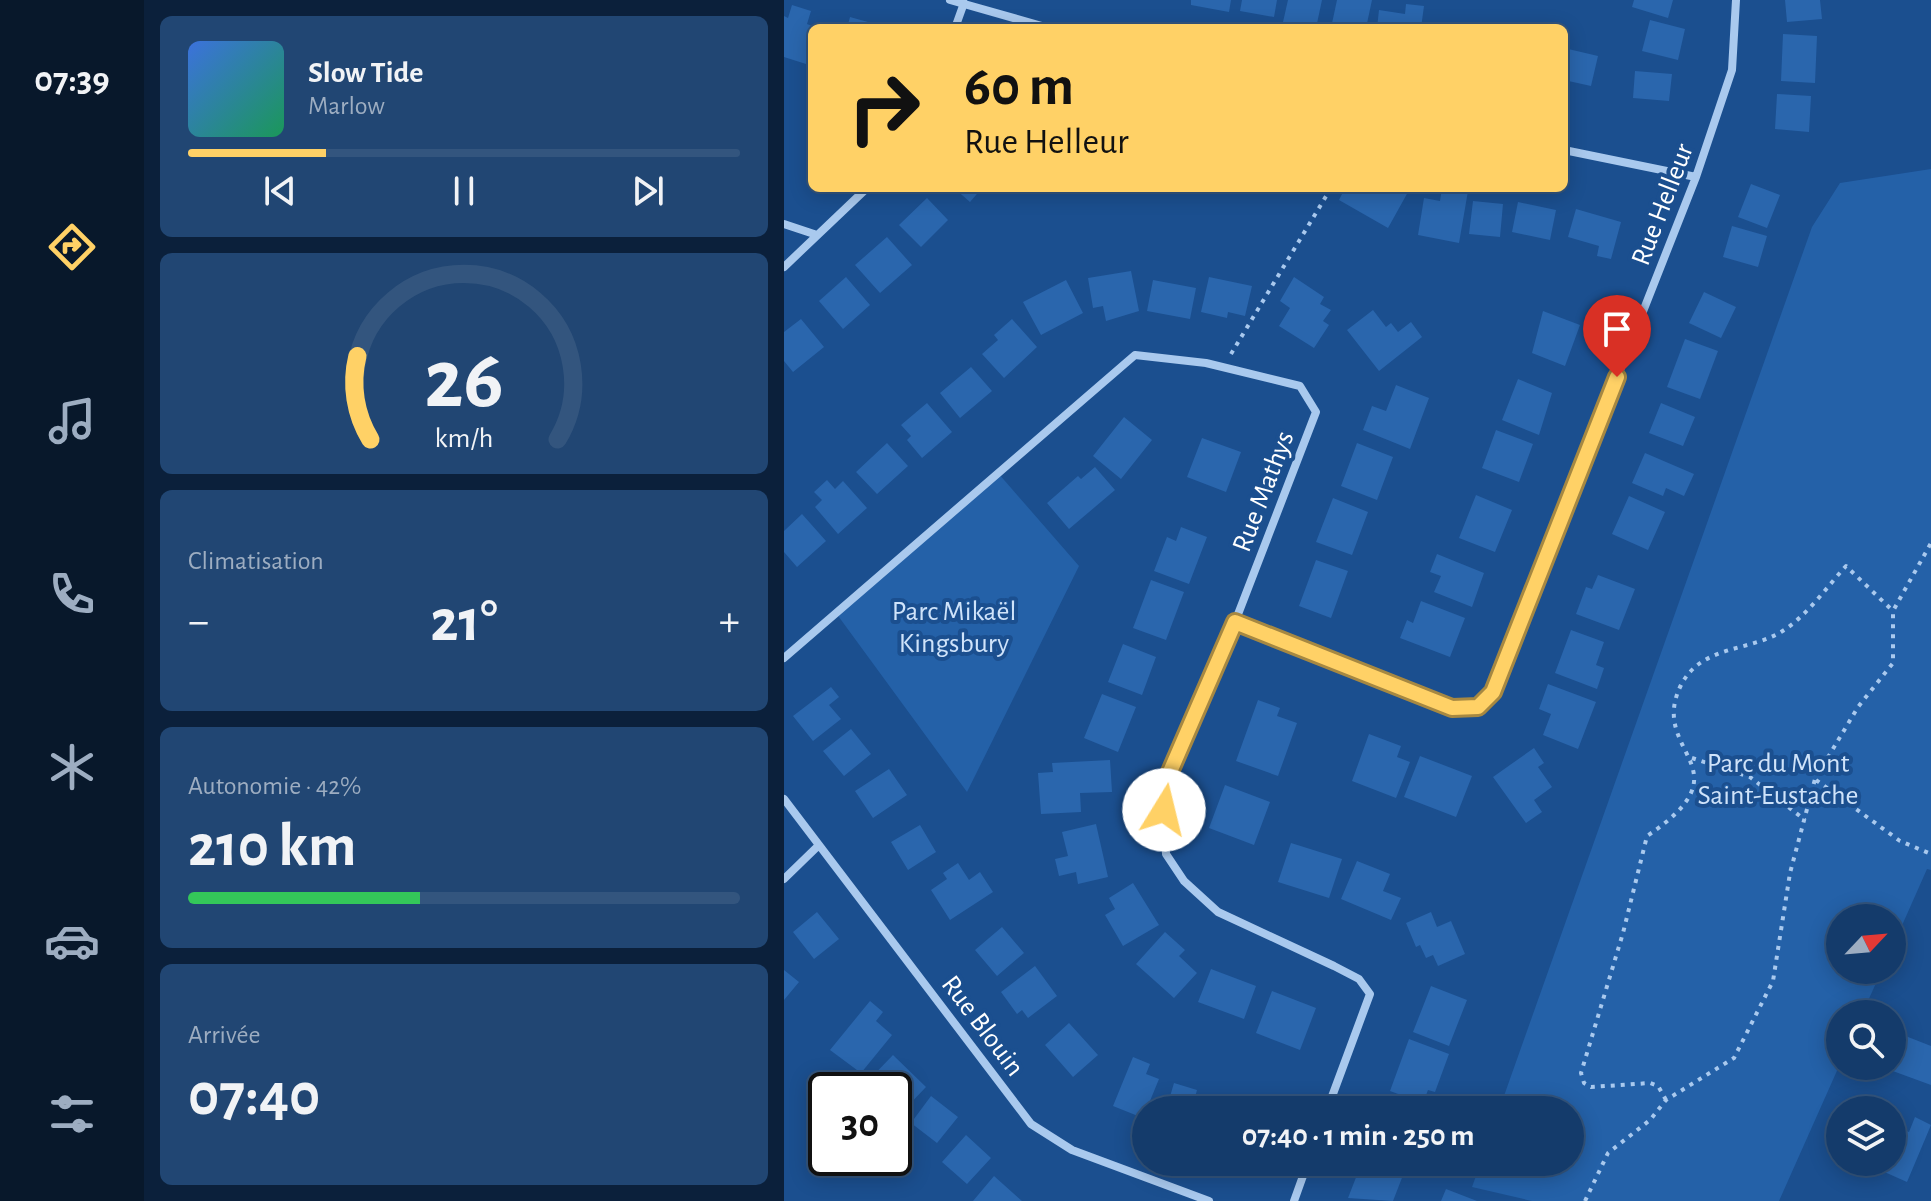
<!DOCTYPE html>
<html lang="fr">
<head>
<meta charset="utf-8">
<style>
	:root { --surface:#143b6b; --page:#214673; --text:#f1f3f6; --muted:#9dadc1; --line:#33557e; --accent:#ffd166 }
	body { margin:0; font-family:"Alegreya Sans",sans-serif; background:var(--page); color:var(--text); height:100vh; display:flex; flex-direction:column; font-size:30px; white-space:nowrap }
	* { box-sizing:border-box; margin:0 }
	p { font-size:26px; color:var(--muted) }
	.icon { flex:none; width:44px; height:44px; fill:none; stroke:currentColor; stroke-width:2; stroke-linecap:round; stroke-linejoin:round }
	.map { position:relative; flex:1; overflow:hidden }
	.side { display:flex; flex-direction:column; gap:16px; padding:16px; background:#0b203b; width:640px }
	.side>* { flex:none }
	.hud { position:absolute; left:24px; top:24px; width:760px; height:168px; border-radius:12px; box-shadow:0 4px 20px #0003,0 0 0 2px var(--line); background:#ffd166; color:#111; overflow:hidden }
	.needle { width:52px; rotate:64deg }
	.controls { position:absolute; left:1042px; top:904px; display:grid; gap:16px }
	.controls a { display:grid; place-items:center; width:80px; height:80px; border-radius:50%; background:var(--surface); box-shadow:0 4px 20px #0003,0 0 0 2px var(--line); font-size:40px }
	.speed { position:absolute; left:24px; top:1072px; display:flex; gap:16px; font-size:40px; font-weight:700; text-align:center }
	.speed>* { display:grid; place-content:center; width:104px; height:104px; border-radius:50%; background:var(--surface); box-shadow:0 4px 20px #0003,0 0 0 2px var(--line); line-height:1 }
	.speed .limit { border:4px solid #111; border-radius:12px; background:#fff; color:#111 }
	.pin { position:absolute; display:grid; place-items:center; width:68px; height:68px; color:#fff; margin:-82px -34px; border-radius:50% 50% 50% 0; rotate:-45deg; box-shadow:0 0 8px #0007 }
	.pin .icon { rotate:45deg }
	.me { position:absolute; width:88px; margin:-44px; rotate:9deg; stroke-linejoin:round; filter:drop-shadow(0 0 6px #0008) }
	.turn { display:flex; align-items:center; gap:28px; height:168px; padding:0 24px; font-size:36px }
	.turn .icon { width:104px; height:104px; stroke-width:2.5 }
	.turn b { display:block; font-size:56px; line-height:68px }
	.big { font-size:60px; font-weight:700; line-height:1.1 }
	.side .card { flex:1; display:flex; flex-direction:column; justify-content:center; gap:12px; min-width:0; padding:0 28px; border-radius:12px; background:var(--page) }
	.side .dial { align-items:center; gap:0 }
	.dial svg { height:208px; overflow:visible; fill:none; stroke:var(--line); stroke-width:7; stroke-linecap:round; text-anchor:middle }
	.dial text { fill:var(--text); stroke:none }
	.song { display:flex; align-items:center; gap:24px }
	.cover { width:96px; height:96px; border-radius:12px; background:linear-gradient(135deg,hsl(220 70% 55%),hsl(150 70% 35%)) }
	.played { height:8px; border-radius:4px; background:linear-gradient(90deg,var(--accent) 25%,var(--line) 25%) }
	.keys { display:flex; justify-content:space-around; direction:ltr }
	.heat { display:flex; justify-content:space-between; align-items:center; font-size:44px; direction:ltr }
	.charge { height:12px; border-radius:6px; background:linear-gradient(90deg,#34c759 42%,var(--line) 0) }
	.trip { position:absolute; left:348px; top:1096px; width:452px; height:80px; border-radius:40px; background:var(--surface); box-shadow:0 4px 20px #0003,0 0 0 2px var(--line); font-weight:700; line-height:80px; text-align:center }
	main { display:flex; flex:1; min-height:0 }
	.dock { display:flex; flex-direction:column; width:144px; justify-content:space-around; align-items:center; background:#08182b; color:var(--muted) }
	.dock .icon { width:56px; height:56px }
	.dock .active { color:var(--accent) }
	.dock b { font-size:36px; color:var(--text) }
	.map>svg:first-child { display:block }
</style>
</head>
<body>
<main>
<nav class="dock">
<b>07:39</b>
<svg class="icon active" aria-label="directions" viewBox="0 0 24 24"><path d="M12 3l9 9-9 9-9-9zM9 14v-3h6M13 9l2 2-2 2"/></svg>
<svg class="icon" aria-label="music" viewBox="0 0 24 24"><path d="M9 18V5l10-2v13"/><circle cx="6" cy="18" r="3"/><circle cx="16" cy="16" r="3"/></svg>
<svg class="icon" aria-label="phone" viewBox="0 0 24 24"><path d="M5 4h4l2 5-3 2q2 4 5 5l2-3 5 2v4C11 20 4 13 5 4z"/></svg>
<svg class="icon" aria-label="climate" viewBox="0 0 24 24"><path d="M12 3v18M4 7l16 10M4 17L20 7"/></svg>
<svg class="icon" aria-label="car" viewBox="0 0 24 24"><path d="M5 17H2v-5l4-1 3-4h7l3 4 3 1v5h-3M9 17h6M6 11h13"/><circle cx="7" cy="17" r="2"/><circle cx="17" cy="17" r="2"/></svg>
<svg class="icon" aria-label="filters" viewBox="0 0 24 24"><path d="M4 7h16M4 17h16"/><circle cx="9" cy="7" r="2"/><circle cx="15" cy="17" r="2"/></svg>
</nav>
<section class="side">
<div class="card">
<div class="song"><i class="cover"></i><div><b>Slow Tide</b><p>Marlow</p></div></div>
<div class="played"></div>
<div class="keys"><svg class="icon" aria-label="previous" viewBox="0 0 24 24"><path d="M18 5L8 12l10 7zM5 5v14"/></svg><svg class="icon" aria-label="pause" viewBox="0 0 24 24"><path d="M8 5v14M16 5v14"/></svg><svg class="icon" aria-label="next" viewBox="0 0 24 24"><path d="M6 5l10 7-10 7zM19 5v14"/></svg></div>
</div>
<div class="card dial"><svg viewBox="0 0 100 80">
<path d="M14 69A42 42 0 1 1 86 69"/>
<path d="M14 69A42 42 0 0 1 9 37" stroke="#ffd166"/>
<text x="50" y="56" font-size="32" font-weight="700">26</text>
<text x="50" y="72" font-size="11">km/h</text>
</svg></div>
<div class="card"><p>Climatisation</p>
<div class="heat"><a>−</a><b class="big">21°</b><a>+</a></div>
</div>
<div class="card"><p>Autonomie · 42%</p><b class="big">210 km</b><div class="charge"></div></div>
<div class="card"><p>Arrivée</p><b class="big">07:40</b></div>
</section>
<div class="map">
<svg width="1147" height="1201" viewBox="0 0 1147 1201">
	<rect width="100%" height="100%" fill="#1b4f8f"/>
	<!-- green -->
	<path fill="#2461a8" d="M 1147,169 L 1147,870 L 1143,869 L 1108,948 L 1108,918 L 1056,918 L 1056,970 L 1098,970 L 1078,1014 L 1056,1014 L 1056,1064 L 995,1201 L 748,1201 L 688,1187 L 697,1162 L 786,1162 L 786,1110 L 715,1110 L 1028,227 L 1056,183 Z
		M 214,473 L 295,566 L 183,792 L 52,613 Z"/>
	<!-- building -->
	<path fill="#2a66ad" d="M 407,0 L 447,0 L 445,12 L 407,5 Z
		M 458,0 L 493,0 L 490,17 L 456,11 Z
		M 504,0 L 538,0 L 532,28 L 499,22 Z
		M 553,0 L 588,0 L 582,28 L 547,28 Z
		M 850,0 L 889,0 L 884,18 L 848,7 Z
		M 1001,0 L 1036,0 L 1038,19 L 1003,22 Z
		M 622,4 L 640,6 L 637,28 L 593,28 L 595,10 L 621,14 Z
		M 8,5 L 27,11 L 23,24 L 28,26 L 28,44 L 22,64 L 0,57 L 0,16 L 4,18 Z
		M 66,17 L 102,27 L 102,28 L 63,28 Z
		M 866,20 L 901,29 L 894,60 L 858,51 Z
		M 999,34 L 1033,36 L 1031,83 L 997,81 Z
		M 780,48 L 814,56 L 807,86 L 780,80 Z
		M 851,71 L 888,74 L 885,101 L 849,98 Z
		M 993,94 L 1027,96 L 1025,132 L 991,129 Z
		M 967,184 L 996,195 L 983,228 L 954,217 Z
		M 170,188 L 198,188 L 186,202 Z
		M 561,188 L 617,188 L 624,192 L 604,228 L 555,200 Z
		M 658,188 L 684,191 L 675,243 L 634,235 L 640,198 L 656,201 Z
		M 143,198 L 164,220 L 137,247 L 115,225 Z
		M 689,201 L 719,204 L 716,237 L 685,234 Z
		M 734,202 L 772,210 L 766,240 L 728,232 Z
		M 792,209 L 837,222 L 827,259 L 813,256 L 815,246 L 784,237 Z
		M 948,226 L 983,236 L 974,267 L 939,257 Z
		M 103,237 L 128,265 L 96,293 L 71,265 Z
		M 347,271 L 355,311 L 322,321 L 319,306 L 309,308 L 304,278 Z
		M 62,277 L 86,305 L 59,329 L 35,301 Z
		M 425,277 L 468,286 L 461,316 L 444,312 L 443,318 L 417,312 Z
		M 510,277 L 540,297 L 536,304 L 547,310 L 539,321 L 545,325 L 530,348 L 495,326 L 506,308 L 496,301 Z
		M 282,280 L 299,313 L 257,335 L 239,302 Z
		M 369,280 L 412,288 L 406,319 L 363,311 Z
		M 920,292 L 952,307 L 937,338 L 905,323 Z
		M 589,310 L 602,327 L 607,323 L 614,332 L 627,322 L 638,337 L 595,371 L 563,330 Z
		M 759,311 L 796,325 L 781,366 L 748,353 Z
		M 17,319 L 40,347 L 9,372 L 0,361 L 0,332 Z
		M 228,319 L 253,347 L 220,378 L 198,354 L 214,340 L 210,335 Z
		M 901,339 L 934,351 L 916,399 L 883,387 Z
		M 187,367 L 208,391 L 176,418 L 156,393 Z
		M 734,379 L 768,393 L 755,435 L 718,420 Z
		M 612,385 L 645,398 L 626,449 L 579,430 L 588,406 L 602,411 Z
		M 143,403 L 168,432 L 138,458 L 123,440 L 127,436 L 117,425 Z
		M 877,403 L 911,417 L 899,446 L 865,433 Z
		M 340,417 L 368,440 L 337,479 L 309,456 Z
		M 712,430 L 749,444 L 735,482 L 698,468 Z
		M 418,438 L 457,452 L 442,492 L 403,477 Z
		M 103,443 L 124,466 L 93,494 L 72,472 Z
		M 573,443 L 609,457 L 593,500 L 557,486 Z
		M 861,453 L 910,474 L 900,496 L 882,488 L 879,496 L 848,483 Z
		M 311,467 L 331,490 L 285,529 L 263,503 L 294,476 L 297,479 Z
		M 43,480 L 51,489 L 59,481 L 83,508 L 54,534 L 31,507 L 38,500 L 30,492 Z
		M 692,495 L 728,510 L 711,552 L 675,538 Z
		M 845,496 L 881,512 L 864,550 L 828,534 Z
		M 549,498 L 584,512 L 568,555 L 532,542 Z
		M 18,514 L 42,541 L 13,567 L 0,552 L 0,531 Z
		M 397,527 L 423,537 L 405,584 L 370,571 L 383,537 L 392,541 Z
		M 653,554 L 700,573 L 688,607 L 650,592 L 657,576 L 646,572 Z
		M 532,560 L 564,571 L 547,618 L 515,606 Z
		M 814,575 L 851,589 L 835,630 L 792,614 L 802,587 L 808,589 Z
		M 367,580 L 400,592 L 382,640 L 349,628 Z
		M 637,601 L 681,618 L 666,657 L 616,638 L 623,620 L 629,623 Z
		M 787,630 L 820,642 L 812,665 L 820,668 L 813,689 L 771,673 Z
		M 339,644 L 372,657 L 358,695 L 324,682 Z
		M 764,684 L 812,702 L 794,749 L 759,735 L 767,714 L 755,709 Z
		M 47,687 L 55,697 L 45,705 L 57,719 L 29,741 L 9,716 Z
		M 318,694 L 352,707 L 334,752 L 300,738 Z
		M 474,700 L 496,708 L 493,716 L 513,723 L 494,776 L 452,761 Z
		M 67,729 L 87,754 L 60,776 L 39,751 Z
		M 585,734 L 617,746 L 613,757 L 626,762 L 612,798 L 568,781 Z
		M 750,748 L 760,763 L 754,767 L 768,787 L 750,800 L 758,812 L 742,823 L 709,777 Z
		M 636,756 L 688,776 L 672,817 L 620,797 Z
		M 326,760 L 328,792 L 296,793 L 297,812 L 257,814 L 254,773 L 269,772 L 268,763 Z
		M 105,769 L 123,795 L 89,818 L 71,791 Z
		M 441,785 L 486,802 L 470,845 L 425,828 Z
		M 312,824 L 324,877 L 294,884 L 292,872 L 275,876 L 271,859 L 284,856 L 278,832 Z
		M 136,825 L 152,852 L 124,870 L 107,842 Z
		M 507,843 L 558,859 L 545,898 L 494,882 Z
		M 573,861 L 606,874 L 599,891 L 617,898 L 607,920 L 557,899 Z
		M 174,863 L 185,880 L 196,872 L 209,892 L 166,920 L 147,890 L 163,879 L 159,873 Z
		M 349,883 L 375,925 L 339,946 L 321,915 L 331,909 L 325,898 Z
		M 33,912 L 55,939 L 30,959 L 9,932 Z
		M 647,912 L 653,927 L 667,921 L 681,954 L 654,966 L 649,955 L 642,958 L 636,945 L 632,947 L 622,923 Z
		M 218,927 L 240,953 L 213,976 L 191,950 Z
		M 381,932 L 401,950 L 395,956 L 413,973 L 390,998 L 352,964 Z
		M 251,966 L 273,996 L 244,1018 L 238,1010 L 233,1014 L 217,992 Z
		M 427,969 L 472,986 L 460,1019 L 414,1002 Z
		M 0,970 L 15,982 L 0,1000 Z
		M 647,986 L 683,1000 L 665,1046 L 629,1032 Z
		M 488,991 L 532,1008 L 516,1050 L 472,1033 Z
		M 86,1001 L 99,1012 L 92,1021 L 108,1035 L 77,1073 L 46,1050 Z
		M 285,1023 L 314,1055 L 289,1077 L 261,1045 Z
		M 1119,1035 L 1147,1046 L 1147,1085 L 1106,1070 Z
		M 625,1039 L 665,1054 L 651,1092 L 644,1090 L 639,1103 L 606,1091 Z
		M 109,1055 L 142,1087 L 121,1109 L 110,1098 L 110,1090 L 84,1090 L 79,1086 Z
		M 349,1057 L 366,1064 L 362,1074 L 375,1079 L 359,1118 L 329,1106 Z
		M 390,1083 L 413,1090 L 410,1101 L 422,1105 L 421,1110 L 382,1110 Z
		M 147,1096 L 174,1117 L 153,1143 L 127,1123 Z
		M 609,1099 L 638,1110 L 605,1110 Z
		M 1131,1117 L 1147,1125 L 1123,1182 L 1096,1170 L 1099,1162 L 1108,1162 L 1108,1141 L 1114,1127 L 1125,1132 Z
		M 182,1135 L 207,1158 L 183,1184 L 158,1162 Z
		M 578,1162 L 599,1162 L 621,1170 L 609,1201 L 564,1198 Z
		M 210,1176 L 238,1201 L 189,1201 Z
		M 662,1189 L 693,1201 L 657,1201 Z"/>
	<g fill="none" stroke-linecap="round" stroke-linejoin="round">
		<!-- path -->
		<path stroke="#a9c9ee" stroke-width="4" stroke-dasharray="4 6" stroke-linecap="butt" d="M 447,354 L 547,188
			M 908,758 L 966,777 L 1021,820
			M 1032,780 L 1116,841 L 1147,854
			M 882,1100 L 874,1086 L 866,1083 L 807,1087 L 800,1083 L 797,1073 L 839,933 L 863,836 C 966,767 863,754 897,685 C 918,645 963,652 997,632 C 1022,617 1042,588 1062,566 L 1109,611
			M 801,1201 L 824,1153 L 866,1120 L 882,1100 L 950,1058 L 989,981 L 1006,873 L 1031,779 L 1074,707 L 1109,663 L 1109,611 L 1147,543"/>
		<!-- street -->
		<path stroke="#a9c9ee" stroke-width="8" d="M 166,0 L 265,28
			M 171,28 L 180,3
			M 780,150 L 912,177
			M 0,224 L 33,235
			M 0,267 L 83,188
			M 451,622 L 668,708 L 694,707 L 709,692 L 912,177 L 948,70 L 952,0
			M 0,658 L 351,355 L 422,363 L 516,386 L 532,412 L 451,622 L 379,788 L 382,854 L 400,881 L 434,912 L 550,966 L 575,979 L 586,994 L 543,1110
			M 0,799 L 247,1124 L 288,1150 L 425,1201
			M 0,879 L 35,845
			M 510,1201 L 524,1162"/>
	</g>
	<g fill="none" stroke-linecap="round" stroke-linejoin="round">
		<!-- route casing -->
		<g stroke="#a68842" stroke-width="20">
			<path id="route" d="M 380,810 L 379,788 L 451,622 L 668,708 L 694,707 L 709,692 L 833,377"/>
		</g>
		<!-- route -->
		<use href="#route" stroke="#ffd166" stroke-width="14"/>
	</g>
	<g text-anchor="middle" stroke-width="8" stroke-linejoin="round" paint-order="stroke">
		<!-- street labels -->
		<g font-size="28" fill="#fff" stroke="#1b4f8f">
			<text transform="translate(877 204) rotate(-69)" y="10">Rue Helleur</text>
			<text transform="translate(478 491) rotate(-69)" y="10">Rue Mathys</text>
			<text transform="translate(200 1025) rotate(53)" y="10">Rue Blouin</text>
		</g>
		<!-- park labels -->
		<g font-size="28" fill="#cfe3fa" stroke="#1b4f8f">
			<text x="170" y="620">Parc Mikaël<tspan x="170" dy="32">Kingsbury</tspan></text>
			<text x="994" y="772">Parc du Mont<tspan x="994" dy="32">Saint-Eustache</tspan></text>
		</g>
	</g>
</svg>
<div class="controls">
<a><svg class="needle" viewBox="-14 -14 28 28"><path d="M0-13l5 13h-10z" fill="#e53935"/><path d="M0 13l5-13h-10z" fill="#9dadc1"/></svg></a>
<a><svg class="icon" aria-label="search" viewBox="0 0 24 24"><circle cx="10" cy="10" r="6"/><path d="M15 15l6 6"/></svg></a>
<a><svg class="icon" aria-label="layers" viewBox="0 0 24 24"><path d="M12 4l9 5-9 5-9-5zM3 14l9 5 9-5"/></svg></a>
</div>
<div class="speed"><div class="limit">30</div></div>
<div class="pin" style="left:833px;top:377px;background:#d93025"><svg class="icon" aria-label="arrive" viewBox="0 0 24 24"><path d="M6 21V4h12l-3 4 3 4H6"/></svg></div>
<svg class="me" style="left:380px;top:810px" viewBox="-20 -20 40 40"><circle r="19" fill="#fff"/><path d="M0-13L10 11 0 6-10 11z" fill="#ffd166"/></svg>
<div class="trip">07:40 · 1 min · 250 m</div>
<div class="hud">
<div class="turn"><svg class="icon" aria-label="right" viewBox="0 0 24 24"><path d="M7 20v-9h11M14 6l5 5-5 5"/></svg><div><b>60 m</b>Rue Helleur</div></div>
</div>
</div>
</main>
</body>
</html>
